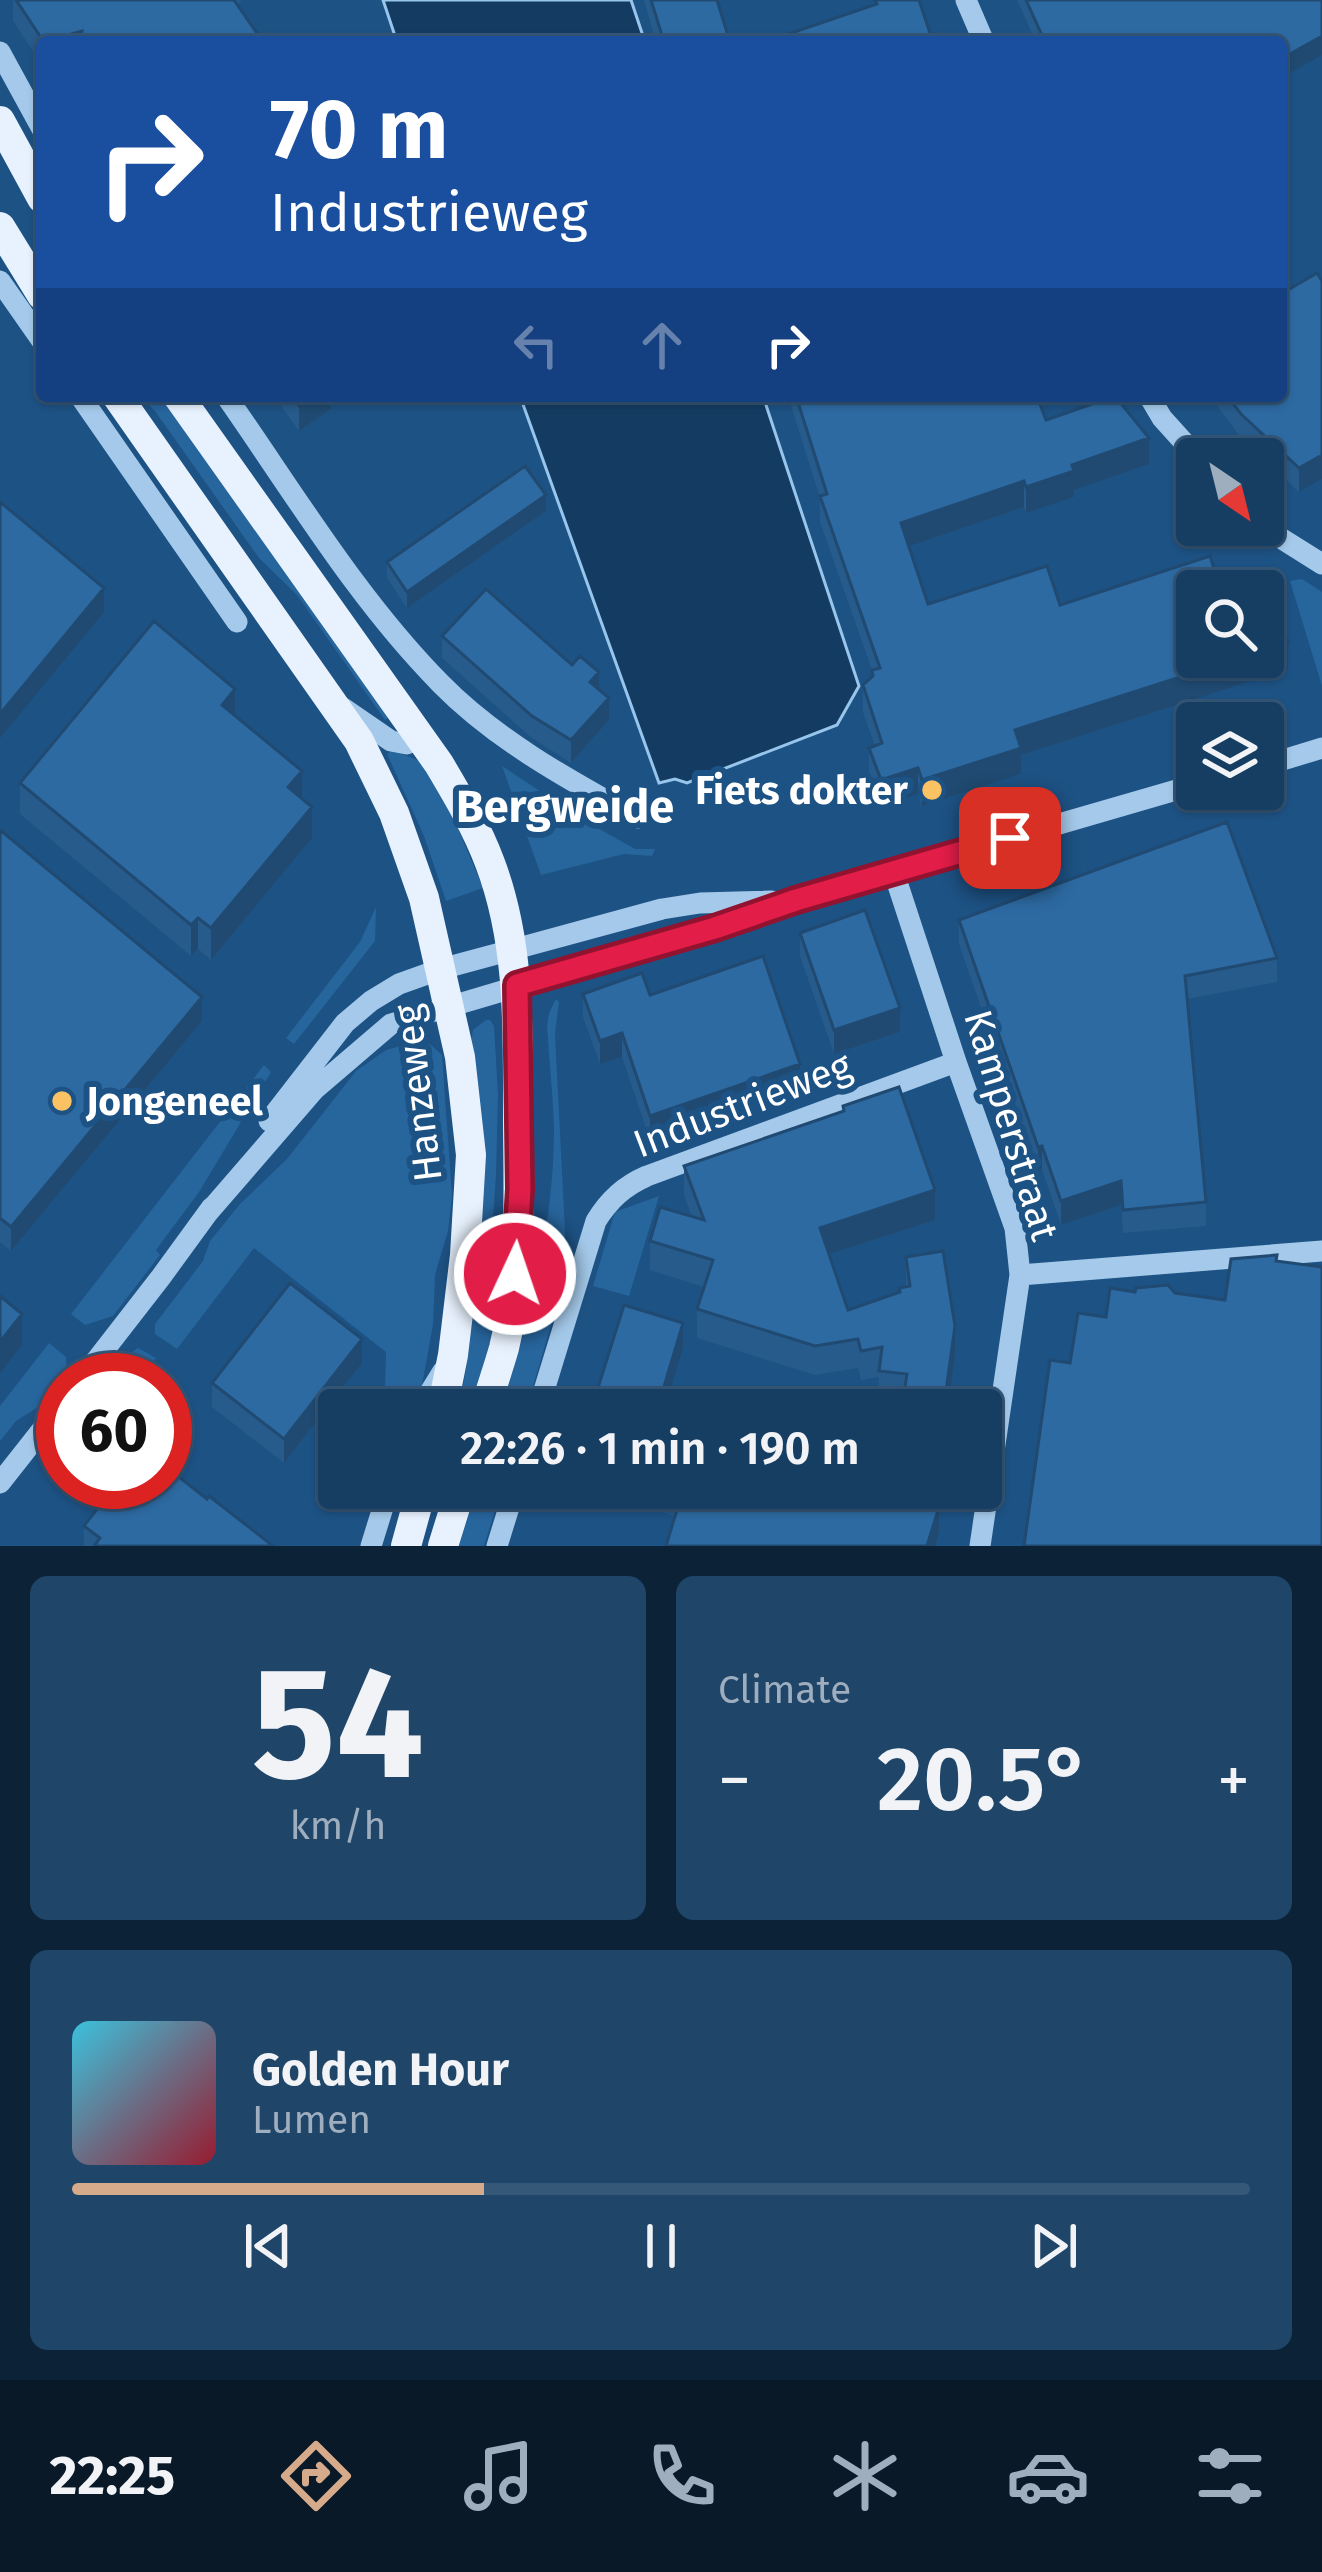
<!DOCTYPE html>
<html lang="en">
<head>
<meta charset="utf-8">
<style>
	:root { --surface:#163e63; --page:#1f4569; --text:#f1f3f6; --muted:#9eaebe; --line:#355778; --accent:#d6ab8b }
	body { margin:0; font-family:"Fira Sans",sans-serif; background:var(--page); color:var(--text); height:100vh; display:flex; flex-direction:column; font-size:45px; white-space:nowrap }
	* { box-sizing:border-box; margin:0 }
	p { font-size:39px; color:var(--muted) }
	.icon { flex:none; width:66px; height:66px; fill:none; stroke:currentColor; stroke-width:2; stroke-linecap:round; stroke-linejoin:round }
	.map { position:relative; height:1546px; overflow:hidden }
	.side { display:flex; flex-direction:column; gap:30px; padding:30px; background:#0c2236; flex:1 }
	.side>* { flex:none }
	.hud { position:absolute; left:36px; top:36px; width:1251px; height:366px; border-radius:12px; box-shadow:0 3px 9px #0004,0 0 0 3px var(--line); background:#1a4fa0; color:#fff; overflow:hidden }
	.needle { width:78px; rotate:145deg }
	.tools { position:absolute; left:1176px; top:438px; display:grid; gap:24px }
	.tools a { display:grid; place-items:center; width:108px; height:108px; border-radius:12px; background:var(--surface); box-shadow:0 3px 9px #0004,0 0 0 3px var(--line); font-size:60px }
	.speed { position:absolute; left:36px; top:1353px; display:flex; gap:24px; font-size:60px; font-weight:700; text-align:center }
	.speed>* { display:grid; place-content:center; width:156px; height:156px; border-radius:50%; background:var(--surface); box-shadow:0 3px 9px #0004,0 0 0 3px var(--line); line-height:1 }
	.speed .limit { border:18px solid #d22; background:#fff; color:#111 }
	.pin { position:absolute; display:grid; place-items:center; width:102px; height:102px; color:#fff; margin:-51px; border-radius:24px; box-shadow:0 6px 18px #0006 }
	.me { position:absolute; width:132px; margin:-66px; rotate:3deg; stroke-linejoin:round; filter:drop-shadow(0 0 9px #0008) }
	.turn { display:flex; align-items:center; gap:42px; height:252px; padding:0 36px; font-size:54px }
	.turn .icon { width:156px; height:156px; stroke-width:2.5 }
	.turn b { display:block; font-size:84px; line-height:102px }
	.lanes { display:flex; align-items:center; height:114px; padding:0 36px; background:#0003; justify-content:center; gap:60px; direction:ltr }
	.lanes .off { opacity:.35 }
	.big { font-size:90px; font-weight:600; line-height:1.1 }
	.side .card { flex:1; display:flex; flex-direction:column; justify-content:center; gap:18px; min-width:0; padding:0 42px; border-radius:18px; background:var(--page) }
	.side .dial { align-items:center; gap:0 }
	.dial b { font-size:156px; line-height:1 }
	.song { display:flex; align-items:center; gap:36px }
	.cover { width:144px; height:144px; border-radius:18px; background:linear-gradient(135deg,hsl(190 70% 55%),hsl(350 70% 35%)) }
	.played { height:12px; border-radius:6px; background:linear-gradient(90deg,var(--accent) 35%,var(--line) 35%) }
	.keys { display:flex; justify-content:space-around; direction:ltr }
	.heat { display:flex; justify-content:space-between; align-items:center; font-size:66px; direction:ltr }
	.side .tiles { flex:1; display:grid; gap:30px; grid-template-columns:1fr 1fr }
	.card:last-child { grid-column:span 2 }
	.trip { position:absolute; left:318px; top:1389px; width:684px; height:120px; border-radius:12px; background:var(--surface); box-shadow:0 3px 9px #0004,0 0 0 3px var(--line); font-weight:600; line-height:120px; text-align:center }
	.menu { display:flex; height:192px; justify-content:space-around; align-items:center; background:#091928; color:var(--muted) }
	.menu .icon { width:84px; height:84px }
	.menu .on { color:var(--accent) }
	.menu b { font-size:54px; color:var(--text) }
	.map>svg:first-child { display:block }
</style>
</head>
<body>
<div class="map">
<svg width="1322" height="1546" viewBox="0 0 1322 1546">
	<rect width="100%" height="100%" fill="#1d5284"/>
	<!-- green -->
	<path fill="#27659d" d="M 140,396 L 160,396 L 173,409 L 390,716 L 385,720 L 297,595 L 259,558 L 155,411 Z
		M 1302,579 L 1322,592 L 1322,686 L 1290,581 Z
		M 392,750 L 420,761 L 446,800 L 483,888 L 446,901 L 424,836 L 387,754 Z
		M 502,766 L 580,818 L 635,849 L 655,849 L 652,856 L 624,854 L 541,875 Z
		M 376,907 L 375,941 L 294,1044 L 286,1038 L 360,942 Z
		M 556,999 L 559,1002 L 555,1034 L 567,1271 L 526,1410 L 501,1410 C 530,1318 554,1225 554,1128 C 553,1094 549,1060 547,1026 L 549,1013 Z
		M 486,1020 L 490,1020 L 494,1026 L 498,1094 L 496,1175 L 490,1261 L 492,1324 L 490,1341 L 470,1410 L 458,1410 C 486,1289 474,1163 471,1040 L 473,1030 Z
		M 411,1043 L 430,1044 L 442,1055 L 452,1196 L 448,1231 L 435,1275 L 433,1325 L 422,1385 L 402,1410 L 368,1409 L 385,1387 L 386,1352 L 254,1248 L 177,1349 L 155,1334 L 155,1324 L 203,1261 L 210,1241 L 240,1204 L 287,1159 L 356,1071 L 386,1050 Z
		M 264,1065 L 271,1072 L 199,1192 L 156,1250 L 160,1255 L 113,1316 L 85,1325 L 71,1314 Z
		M 659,1196 L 629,1296 L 593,1286 L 615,1212 Z
		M 49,1343 L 66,1357 L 67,1374 L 43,1404 L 16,1421 L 0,1441 L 0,1406 Z
		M 138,1348 L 156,1358 L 150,1366 L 159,1373 L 154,1380 L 111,1380 L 132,1352 Z
		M 477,1488 L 502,1488 L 484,1546 L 459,1546 Z"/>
	<!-- water -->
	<path fill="#143c63" stroke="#98c5ec" stroke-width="3" d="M 383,0 L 631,0 L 645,42 L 397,42 Z
		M 520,396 L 763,396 L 859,686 L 837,725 L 687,783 L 675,779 L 659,783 Z"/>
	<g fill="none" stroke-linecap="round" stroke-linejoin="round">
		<!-- minor -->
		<path stroke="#a4c9ea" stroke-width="21" d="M 966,0 L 984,42
			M 0,52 L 42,129
			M 0,281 L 42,341
			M 80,396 L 237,622
			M 226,396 C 294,493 357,599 441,684 C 496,740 569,780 638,818
			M 1149,396 L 1162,418 L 1199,459
			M 1260,525 L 1322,564
			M 343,708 L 391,741 L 407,744 L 419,737
			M 1263,766 L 1322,748
			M 894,873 L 956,1062 L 1015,1228 L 1020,1275 L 980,1546
			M 269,1121 L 345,1023 L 371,1001 L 399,984 L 441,969 L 662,909 L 700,903 L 772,901
			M 206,1215 L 315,1089 L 391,1024 L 715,928 L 797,900 L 1197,784
			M 1020,1275 L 1322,1251
			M 81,1380 L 161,1277 L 212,1207
			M 419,1410 L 443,1371
			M 538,1410 L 596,1221 C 609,1200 624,1186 647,1176 L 956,1062
			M 0,1483 L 63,1403
			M 371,1546 L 389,1488
			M 497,1546 L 515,1488"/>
		<!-- major -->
		<path stroke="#e8f2fe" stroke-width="30" d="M 0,121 L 42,198
			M 0,227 L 42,295
			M 117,396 L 359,741 L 394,813 L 424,898 L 460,1057 L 471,1155 L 465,1255 L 453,1355 L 442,1410
			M 178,396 L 439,764 C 458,796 477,828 490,863 C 520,942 518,1026 518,1109 C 518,1188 523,1270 504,1348 C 498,1369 491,1389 485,1410
			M 406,1546 L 422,1488
			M 443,1546 L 461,1488"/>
	</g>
	<!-- wall -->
	<path fill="#275b8b" d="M 13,0 L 241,0 L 238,6 L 263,42 L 42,42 L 42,65 L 13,21 Z
		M 644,0 L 717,0 L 730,42 L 656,42 Z
		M 1017,0 L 1322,0 L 1281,42 L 1036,42 Z
		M 1322,281 L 1322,479 L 1299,492 L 1241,438 L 1210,396 L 1281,396 Z
		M 274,396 L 331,396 L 331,409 L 299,431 Z
		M 788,396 L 1060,396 L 1040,403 L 1046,420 L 1149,464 L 1074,490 L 1074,497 L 1026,513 L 1024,507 L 909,546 L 928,604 L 1060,605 L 1197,591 L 1288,669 L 1021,755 L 1021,774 L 922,806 L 918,794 L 881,806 L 869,774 L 869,748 L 875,746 L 863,712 L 863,685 L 872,677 L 872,670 L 820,522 L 820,498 Z
		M 546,511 L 407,608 L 387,578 L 387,562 Z
		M 442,636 L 599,689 L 609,720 L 571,763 L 532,738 L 442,658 Z
		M 235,716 L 302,798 L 312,838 L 211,960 L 198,949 L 191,956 L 20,814 L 20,783 Z
		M 0,830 L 202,1021 L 11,1251 L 0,1242 Z
		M 959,920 L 1277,958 L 1277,982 L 1187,999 L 1206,1202 L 1206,1226 L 1123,1233 L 1121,1205 L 1061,1225 L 1042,1169 L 1038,1171 L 959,944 Z
		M 800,933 L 900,1032 L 834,1054 L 800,956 Z
		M 583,994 L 650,995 L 800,1088 L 650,1140 L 622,1057 L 600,1064 L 583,1017 Z
		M 843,1106 L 935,1220 L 829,1254 L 848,1310 L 899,1292 L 899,1288 L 906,1287 L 906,1257 L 955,1355 L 948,1410 L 902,1410 L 903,1403 L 879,1400 L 879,1377 L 861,1380 L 858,1368 L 815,1375 L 697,1338 L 697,1309 L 704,1287 L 650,1270 L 650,1241 L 692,1217 L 684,1195 L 684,1166 L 843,1112 Z
		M 362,1363 L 284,1463 L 212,1407 L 212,1383 Z
		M 584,1488 L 879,1488 L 939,1532 L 675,1516 Z
		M 207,1499 L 273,1546 L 84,1546 L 84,1526 Z"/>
	<!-- shaded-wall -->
	<path fill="#204a71" d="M 82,31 L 82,42 L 47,42 Z
		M 1322,36 L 1322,55 L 1281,78 L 1281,59 Z
		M 313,396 L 331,396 L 331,409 L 299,431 L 299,406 Z
		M 1032,396 L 1060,396 L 1032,405 Z
		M 1149,438 L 1149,464 L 1074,490 L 1074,497 L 1026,513 L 1026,487 L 1072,465 Z
		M 1322,455 L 1322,479 L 1299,492 L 1299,468 Z
		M 1024,481 L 1024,507 L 901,549 L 901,523 Z
		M 546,495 L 546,511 L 407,608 L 407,592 Z
		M 104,588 L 104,612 L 0,738 L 0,714 Z
		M 1288,643 L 1288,669 L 1021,755 L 1021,774 L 922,806 L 922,780 L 1015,730 L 1243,657 L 1263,657 L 1263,651 Z
		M 599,672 L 599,695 L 590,682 Z
		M 235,689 L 235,720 L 222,705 Z
		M 609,698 L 609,720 L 571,763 L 571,740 Z
		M 918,768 L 918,794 L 881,806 L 881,780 Z
		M 302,771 L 302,803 L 288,787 Z
		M 312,807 L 312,838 L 211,960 L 211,928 Z
		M 198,918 L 198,949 L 191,956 L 191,925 Z
		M 202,997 L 202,1021 L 11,1251 L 11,1227 Z
		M 900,1008 L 900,1032 L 834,1054 L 834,1030 Z
		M 622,1033 L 622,1057 L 600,1064 L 600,1041 Z
		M 800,1064 L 800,1088 L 650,1140 L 650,1116 Z
		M 1042,1146 L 1042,1169 L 1038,1171 L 1038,1147 Z
		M 1121,1181 L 1121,1205 L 1061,1225 L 1061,1201 Z
		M 935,1190 L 935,1220 L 820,1257 L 820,1228 Z
		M 22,1314 L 22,1345 L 0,1373 L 0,1342 Z
		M 683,1323 L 683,1348 L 664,1410 L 657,1410 Z
		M 955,1326 L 955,1355 L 948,1410 L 945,1410 Z
		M 362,1339 L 362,1363 L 284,1463 L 284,1439 Z
		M 939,1507 L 939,1532 L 935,1546 L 927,1546 Z"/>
	<!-- building -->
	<path fill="#2d6aa2" stroke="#204a71" stroke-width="3" d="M 16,0 L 234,0 L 263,42 L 81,42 L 82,31 L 44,42 Z
		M 651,0 L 717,0 L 730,42 L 664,42 Z
		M 875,0 L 919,0 L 933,42 L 765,42 L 877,4 Z
		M 1026,0 L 1322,0 L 1322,36 L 1281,59 L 1281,42 L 1045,42 Z
		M 1317,273 L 1322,281 L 1322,455 L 1299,468 L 1241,414 L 1227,396 L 1281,396 L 1281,294 Z
		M 292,396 L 313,396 L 299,406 Z
		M 796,396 L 1037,396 L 1046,420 L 1115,396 L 1149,438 L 1072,465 L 1074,471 L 1026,487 L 1024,481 L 901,523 L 928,604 L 1047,566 L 1060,605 L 1210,556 L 1221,591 L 1197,591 L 1197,657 L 1243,657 L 1015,730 L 1021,748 L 922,780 L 918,768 L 881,780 L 869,748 L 882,743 L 863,685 L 873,676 L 872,670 L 880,668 L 820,496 L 827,494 Z
		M 525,466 L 546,495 L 407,592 L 387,562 Z
		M 0,502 L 104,588 L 0,714 Z
		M 486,589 L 572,665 L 580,656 L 599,672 L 590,682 L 609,698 L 571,740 L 532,716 L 442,636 Z
		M 1278,613 L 1288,643 L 1263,651 L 1263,618 Z
		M 154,621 L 235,689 L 222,705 L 302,771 L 288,787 L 312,807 L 211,928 L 198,918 L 191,925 L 20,783 Z
		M 1227,822 L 1277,958 L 1185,976 L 1206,1202 L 1123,1210 L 1121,1181 L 1061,1201 L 1042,1146 L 1038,1147 L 959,920 Z
		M 0,830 L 202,997 L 11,1227 L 0,1218 Z
		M 865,910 L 900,1008 L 834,1030 L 800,933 Z
		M 763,956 L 800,1064 L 650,1116 L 622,1033 L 600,1041 L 583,994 L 642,973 L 650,995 Z
		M 899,1087 L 935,1190 L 820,1228 L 848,1310 L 900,1292 L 899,1288 L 910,1286 L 906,1257 L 943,1251 L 955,1326 L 945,1398 L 938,1397 L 936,1410 L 902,1406 L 907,1374 L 879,1371 L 882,1347 L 861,1351 L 858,1339 L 815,1346 L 697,1309 L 713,1260 L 650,1241 L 660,1207 L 704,1220 L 684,1166 L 844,1111 L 843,1106 Z
		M 1277,1255 L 1276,1261 L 1322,1267 L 1322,1546 L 1024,1546 L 1050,1360 L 1070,1363 L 1078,1313 L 1106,1317 L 1110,1288 L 1135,1292 L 1136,1288 L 1168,1285 L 1175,1293 L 1225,1300 L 1231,1259 Z
		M 290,1283 L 362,1339 L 284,1439 L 212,1383 Z
		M 0,1296 L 22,1314 L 0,1342 Z
		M 624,1305 L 683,1323 L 657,1410 L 591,1410 Z
		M 165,1466 L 207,1499 L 209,1496 L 273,1546 L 94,1546 L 100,1538 L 84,1526 L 118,1482 L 165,1482 Z
		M 665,1488 L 879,1488 L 939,1507 L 927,1546 L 666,1546 L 682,1493 Z"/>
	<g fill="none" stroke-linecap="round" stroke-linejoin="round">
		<!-- route casing -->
		<g stroke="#92132f" stroke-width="30">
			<path id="route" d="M 515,1274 L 520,1189 L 517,985 L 715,928 L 796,900 L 1010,838"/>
		</g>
		<!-- route -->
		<use href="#route" stroke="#e11d48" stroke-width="21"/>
	</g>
	<!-- markers -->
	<g fill="#fac263" stroke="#1d5284" stroke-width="4.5">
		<circle cx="932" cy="790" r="12"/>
		<circle cx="62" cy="1101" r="12"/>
	</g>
	<g text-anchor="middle" stroke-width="12" stroke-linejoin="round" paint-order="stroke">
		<!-- poi labels -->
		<g font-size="39" font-weight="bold" fill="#fff" stroke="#1d5284" text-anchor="end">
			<text x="908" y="804">Fiets dokter</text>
			<text x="86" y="1115" text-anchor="start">Jongeneel</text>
		</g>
		<!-- street labels -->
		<g font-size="39" fill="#fff" stroke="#1d5284">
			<text transform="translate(417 1093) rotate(-97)" y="14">Hanzeweg</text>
			<text transform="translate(742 1104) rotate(-21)" y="14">Industrieweg</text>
			<text transform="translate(1012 1125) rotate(73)" y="14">Kamperstraat</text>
		</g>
		<!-- quarter labels -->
		<g font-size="45" font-weight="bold" fill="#fff" stroke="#1d5284">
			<text x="565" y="822">Bergweide</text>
		</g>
	</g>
</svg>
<div class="tools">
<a><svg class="needle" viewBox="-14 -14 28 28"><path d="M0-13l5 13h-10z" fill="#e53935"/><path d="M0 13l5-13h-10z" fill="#9eaebe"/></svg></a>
<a><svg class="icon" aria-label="search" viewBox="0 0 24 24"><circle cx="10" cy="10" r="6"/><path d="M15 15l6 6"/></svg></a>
<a><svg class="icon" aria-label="layers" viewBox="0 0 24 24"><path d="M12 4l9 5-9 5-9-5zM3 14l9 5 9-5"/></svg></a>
</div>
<div class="speed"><div class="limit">60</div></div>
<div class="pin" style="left:1010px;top:838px;background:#d93025"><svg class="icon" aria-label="arrive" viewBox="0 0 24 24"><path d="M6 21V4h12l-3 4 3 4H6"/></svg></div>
<svg class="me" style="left:515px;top:1274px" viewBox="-20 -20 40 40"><circle r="17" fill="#e11d48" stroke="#fff" stroke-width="3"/><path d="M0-11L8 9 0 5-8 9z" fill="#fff"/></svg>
<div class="trip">22:26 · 1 min · 190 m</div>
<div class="hud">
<div class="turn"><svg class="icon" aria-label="right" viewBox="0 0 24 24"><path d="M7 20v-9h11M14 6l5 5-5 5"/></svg><div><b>70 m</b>Industrieweg</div></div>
<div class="lanes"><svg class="icon off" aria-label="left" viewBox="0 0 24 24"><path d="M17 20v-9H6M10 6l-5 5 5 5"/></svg><svg class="icon off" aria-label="ahead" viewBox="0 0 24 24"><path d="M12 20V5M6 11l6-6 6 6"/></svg><svg class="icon" aria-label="right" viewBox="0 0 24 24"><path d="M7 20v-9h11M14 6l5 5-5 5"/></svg></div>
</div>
</div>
<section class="side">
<div class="tiles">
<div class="card dial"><b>54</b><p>km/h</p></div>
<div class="card"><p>Climate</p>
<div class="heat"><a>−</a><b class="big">20.5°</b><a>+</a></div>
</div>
<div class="card">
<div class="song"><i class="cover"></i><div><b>Golden Hour</b><p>Lumen</p></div></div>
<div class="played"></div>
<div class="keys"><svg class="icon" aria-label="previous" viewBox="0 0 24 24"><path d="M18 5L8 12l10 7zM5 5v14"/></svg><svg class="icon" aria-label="pause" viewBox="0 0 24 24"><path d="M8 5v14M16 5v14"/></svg><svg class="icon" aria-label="next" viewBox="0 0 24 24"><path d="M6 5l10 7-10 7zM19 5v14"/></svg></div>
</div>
</div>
</section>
<nav class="menu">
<b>22:25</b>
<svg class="icon on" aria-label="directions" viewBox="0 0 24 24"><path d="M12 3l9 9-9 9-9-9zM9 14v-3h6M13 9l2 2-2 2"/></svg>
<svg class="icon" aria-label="music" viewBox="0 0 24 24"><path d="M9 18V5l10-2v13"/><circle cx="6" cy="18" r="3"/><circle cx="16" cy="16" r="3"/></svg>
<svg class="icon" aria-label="phone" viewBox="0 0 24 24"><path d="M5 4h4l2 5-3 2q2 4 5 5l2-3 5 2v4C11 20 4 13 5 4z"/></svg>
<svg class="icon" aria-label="climate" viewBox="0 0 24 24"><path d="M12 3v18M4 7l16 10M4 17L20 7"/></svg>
<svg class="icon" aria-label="car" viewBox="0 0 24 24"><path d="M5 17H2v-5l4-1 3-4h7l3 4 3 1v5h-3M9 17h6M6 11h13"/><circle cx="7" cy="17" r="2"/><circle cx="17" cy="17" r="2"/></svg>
<svg class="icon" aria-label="filters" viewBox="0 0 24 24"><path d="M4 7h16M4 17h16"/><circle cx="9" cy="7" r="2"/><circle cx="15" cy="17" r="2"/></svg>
</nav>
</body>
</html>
